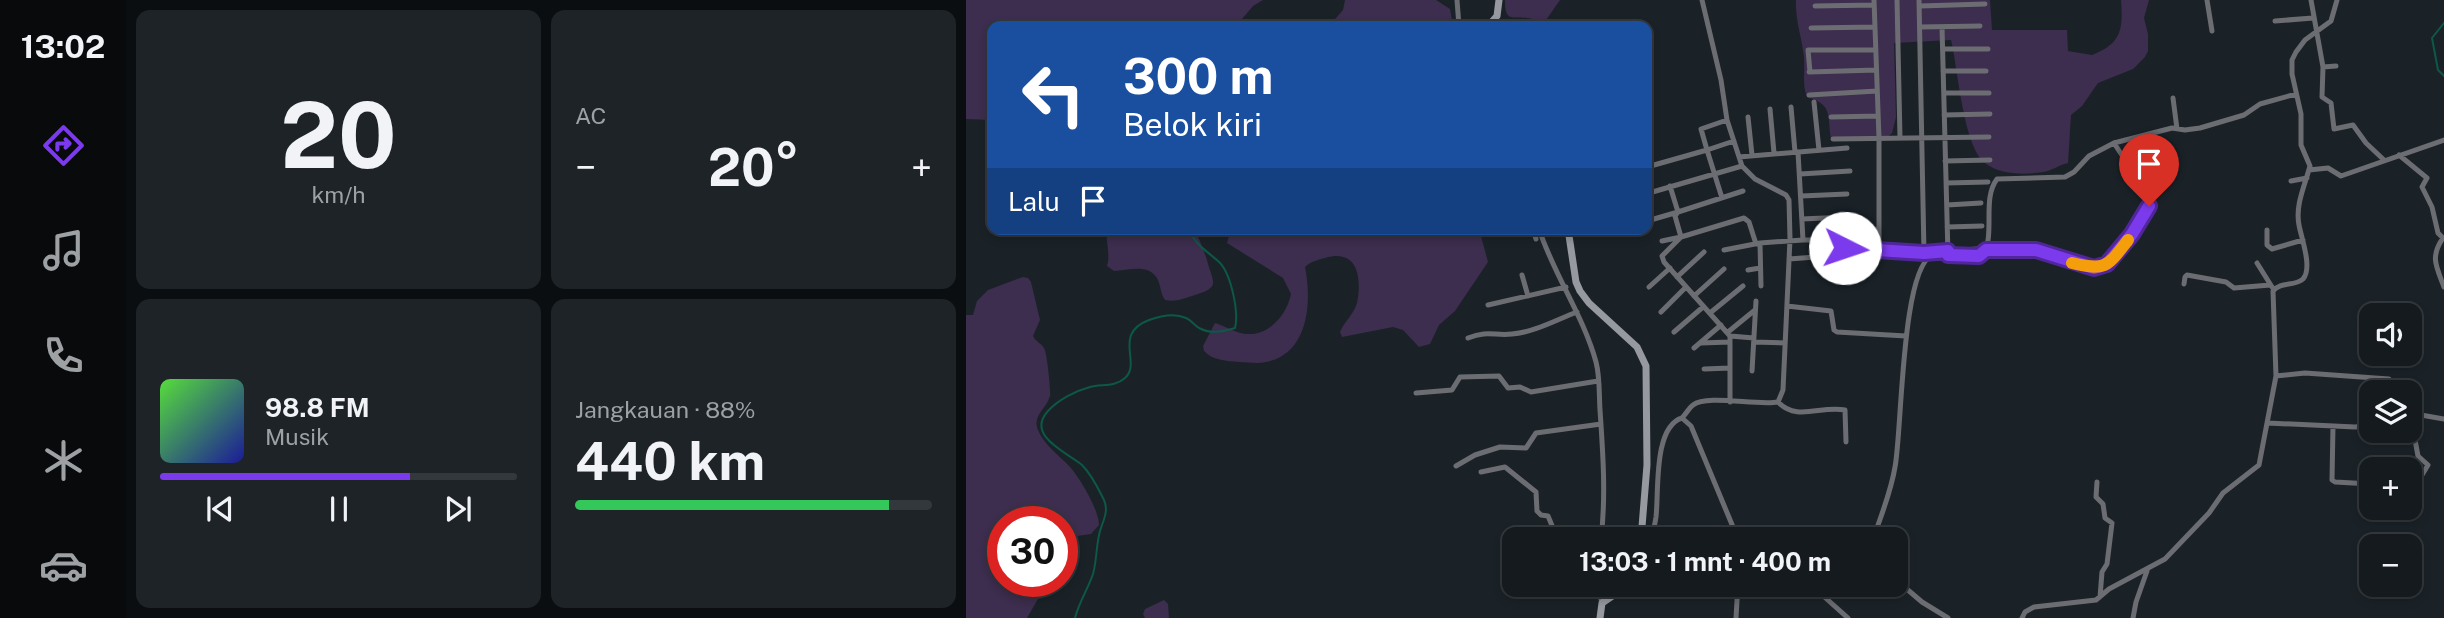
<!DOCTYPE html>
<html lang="id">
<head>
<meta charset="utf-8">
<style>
	:root { --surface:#141a1e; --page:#1d2327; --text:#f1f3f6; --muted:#9da1a4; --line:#33383c; --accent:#7c3aed }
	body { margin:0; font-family:"Public Sans",sans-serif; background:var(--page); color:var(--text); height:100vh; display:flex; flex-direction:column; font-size:26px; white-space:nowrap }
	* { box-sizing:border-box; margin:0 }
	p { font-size:23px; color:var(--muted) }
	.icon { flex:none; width:38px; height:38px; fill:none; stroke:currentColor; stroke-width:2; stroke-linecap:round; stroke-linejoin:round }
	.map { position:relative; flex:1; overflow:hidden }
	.sheet { display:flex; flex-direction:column; gap:10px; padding:10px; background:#0b0e10; width:840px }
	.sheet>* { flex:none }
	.top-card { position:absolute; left:21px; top:21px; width:665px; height:214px; border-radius:14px; box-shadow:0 4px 10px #0003,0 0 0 2px var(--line); background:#1a4fa0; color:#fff; overflow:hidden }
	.buttons { position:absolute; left:1393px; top:303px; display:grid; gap:14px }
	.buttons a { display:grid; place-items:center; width:63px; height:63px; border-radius:14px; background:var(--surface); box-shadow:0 4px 10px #0003,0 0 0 2px var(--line); font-size:35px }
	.speed { position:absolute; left:21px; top:506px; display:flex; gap:14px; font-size:35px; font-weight:700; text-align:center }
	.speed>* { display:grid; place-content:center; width:91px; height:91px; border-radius:50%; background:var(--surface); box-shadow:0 4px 10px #0003,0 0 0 2px var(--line); line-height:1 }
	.speed .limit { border:10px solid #d22; background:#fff; color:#111 }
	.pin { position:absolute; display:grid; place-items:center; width:60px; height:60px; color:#fff; margin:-72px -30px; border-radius:50% 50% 50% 0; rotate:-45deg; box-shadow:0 0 7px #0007 }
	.pin .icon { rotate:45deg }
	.me { position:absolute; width:77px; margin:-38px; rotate:94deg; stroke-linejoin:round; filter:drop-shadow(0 0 5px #0008) }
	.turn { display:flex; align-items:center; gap:24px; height:147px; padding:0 21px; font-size:32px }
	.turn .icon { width:91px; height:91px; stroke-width:2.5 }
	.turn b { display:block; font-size:49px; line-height:60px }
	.then { display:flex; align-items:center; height:66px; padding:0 21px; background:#0003; gap:14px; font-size:26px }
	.big { font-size:52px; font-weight:700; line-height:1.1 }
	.sheet .card { flex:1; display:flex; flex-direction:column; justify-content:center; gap:10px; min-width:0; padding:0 24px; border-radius:14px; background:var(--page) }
	.sheet .dial { align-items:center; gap:0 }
	.dial b { font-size:91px; line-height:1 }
	.song { display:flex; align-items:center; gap:21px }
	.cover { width:84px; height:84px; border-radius:10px; background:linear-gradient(135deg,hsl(110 70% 55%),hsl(240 70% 35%)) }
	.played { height:7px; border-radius:4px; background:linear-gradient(90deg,var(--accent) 70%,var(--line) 70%) }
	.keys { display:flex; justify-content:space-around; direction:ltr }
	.heat { display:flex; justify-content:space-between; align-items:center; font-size:38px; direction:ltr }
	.charge { height:10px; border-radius:5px; background:linear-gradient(90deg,#34c759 88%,var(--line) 0) }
	.sheet .tiles { flex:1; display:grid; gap:10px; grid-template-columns:repeat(2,1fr) }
	.trip { position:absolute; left:536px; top:527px; width:406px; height:70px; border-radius:14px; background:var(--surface); box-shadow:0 4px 10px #0003,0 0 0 2px var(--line); font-weight:700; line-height:70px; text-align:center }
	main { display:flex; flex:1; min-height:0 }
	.dock { display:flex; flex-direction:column; width:126px; justify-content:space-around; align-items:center; background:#080a0c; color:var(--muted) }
	.dock .icon { width:49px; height:49px }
	.dock .selected { color:var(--accent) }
	.dock b { font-size:32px; color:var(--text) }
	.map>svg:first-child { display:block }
</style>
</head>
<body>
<main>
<nav class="dock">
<b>13:02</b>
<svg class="icon selected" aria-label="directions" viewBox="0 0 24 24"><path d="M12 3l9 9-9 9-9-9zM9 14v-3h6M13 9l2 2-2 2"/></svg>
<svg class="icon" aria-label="music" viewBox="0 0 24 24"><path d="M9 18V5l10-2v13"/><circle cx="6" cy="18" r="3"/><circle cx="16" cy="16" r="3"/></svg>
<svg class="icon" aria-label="phone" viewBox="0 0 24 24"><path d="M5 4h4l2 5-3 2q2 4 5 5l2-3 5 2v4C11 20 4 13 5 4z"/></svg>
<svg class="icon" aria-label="climate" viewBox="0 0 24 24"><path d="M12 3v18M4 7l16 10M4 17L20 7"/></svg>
<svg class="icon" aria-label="car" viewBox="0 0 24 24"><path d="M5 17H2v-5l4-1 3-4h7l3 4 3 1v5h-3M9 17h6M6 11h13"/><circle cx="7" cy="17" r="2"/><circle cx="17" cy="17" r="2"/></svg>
</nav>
<section class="sheet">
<div class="tiles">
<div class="card dial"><b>20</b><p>km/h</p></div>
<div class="card"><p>AC</p>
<div class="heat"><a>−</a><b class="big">20°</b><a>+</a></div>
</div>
<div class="card">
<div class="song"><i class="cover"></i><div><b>98.8 FM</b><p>Musik</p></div></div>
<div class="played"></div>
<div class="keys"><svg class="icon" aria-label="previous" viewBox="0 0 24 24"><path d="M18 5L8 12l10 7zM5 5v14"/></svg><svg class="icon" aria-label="pause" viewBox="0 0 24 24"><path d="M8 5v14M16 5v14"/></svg><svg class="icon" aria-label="next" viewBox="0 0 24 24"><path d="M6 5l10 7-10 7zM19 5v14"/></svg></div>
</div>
<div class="card"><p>Jangkauan · 88%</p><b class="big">440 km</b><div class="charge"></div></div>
</div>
</section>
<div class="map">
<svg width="1478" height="618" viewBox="0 0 1478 618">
	<rect width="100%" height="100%" fill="#1a2228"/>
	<!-- green -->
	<path fill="#3d2d4e" d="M 0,0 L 297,0 L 287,6 L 270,26 L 26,26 L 26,120 L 0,119 Z
		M 379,0 L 470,0 L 484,9 L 487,25 L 363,26 L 377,10 Z
		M 539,0 L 594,0 L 578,23 C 572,22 567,18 561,18 C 544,17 539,21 539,0 Z
		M 830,0 L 1024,0 L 1026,30 L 1101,30 L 1102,51 L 1126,55 C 1156,43 1157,29 1155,0 L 1183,0 L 1178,18 L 1182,34 L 1182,51 L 1179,57 L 1167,69 L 1132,83 L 1116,106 L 1105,115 L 1102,163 C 1093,165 1085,171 1077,172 C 1059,175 1034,175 1019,163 C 997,146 992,68 985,40 L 928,43 L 930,117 L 926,133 L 917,141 L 865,139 C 861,114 867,105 841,97 C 836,85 839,71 838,57 C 836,38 829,20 830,0 Z
		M 141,229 L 228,229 C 234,240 237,248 241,260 C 247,284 256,287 226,296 C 216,299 210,302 199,300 C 194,293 195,285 191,278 C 181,263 162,271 148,271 L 141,266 C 145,253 139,241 141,229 Z
		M 265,229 L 517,229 L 515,236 L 522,262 L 489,311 L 473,325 L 464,344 L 453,347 L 437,330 L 427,327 L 376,337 L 374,332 C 378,322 388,314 391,303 C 396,278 392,248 359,258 C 351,260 344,262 339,267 C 346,301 343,354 300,362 C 291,364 282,362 273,362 C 261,361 246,360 238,351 L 237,346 L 249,323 C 259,326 271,334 282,334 C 304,335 321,314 325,294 L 317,278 L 261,243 Z
		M 57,277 L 62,278 L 65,282 L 74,320 L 67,336 C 70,342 75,343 78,348 C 81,352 85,391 84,396 C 80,410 66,415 72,430 C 78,445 94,456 104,467 C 114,478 133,510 133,525 L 125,534 L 104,537 L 96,543 L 96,522 L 37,522 L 37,581 L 78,581 L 77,590 L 61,618 L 0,618 L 0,315 L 7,315 L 11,301 L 22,290 Z
		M 198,600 L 202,604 L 203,618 L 179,618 L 177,614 L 179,609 Z"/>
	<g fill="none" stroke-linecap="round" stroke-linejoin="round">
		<!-- stream -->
		<path stroke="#0d5847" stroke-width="2" d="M 1478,23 L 1466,38 L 1472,70 L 1478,76
			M 109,618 C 113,602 122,589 127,574 C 131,560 130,545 134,531 C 138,518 144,510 136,496 C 131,486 124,473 116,465 C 102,453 59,436 82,411 C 92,400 109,391 124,387 C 136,384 149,387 159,378 C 176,363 146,334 183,320 C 194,316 209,313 220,318 C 225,320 228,325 233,328 C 244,334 256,332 269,328 C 273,312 265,272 252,261 C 241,251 228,244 223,229"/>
		<!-- street -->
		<path stroke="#6c6d72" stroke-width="5" d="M 491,0 L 493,26
			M 908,0 L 913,138 L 913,251
			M 931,0 L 934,138
			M 953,0 L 958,253
			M 1241,0 L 1246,31
			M 1345,0 L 1357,67 L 1370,66
			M 849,6 L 908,5
			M 954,6 L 1019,4
			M 1309,21 L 1347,18
			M 954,27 L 1014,26
			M 976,27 L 982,255
			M 845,28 L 909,27
			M 977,49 L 1022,49
			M 1357,67 L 1356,97 L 1365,103 L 1368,129 L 1387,125 L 1400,143 L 1418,160
			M 977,71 L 1020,71
			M 843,72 L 910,70
			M 844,72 L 842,50 L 909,50
			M 978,93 L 1023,93
			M 843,95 L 911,91
			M 1207,98 L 1211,129
			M 848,102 L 853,150
			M 825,107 L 829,152
			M 804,109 L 808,153
			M 978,115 L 1024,114
			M 782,117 L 786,155
			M 865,117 L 912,116
			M 867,139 L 1023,137
			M 1433,155 L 1461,178 L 1456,187 L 1466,207 L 1472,233 L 1477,238 C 1464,257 1470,266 1478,287
			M 773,157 L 881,148
			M 979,161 L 1024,160
			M 681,167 L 741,150 L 735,129 L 761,120
			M 1343,170 L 1362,168 L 1375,176 L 1478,140
			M 834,174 L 884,171
			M 681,177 L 685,192
			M 1325,181 L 1341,178
			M 980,183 L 1022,182
			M 683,193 L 776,166
			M 835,196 L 881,194
			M 756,198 L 741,150 L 768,141
			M 981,205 L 1015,203
			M 688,219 L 712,212 L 704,186
			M 836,219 L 880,217
			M 981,227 L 1016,226
			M 567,229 L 570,239
			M 573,229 C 588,275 617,315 630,362 C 634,377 633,395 634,410 C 637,453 640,497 635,539
			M 1301,230 L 1301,245 L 1306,249 L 1337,240
			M 837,240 L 874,240
			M 696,241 L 715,237 L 709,216 L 712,212 L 777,191
			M 794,243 L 795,286
			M 879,248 L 885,230 L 913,229
			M 758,250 L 794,243 L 837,240 L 832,152
			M 1020,250 L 1070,250 L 1128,268 L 1141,265 L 1166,234 L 1185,200 L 1148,143
			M 823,259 L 876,255 L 879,248 L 958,253 L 1011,249
			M 1291,263 L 1306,287
			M 782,270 L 794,268
			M 556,275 L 562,296
			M 711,277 L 738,252
			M 1218,284 L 1219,277 L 1221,275 L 1260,282 L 1268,288 L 1304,285
			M 683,287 L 704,268
			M 728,296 L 758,269
			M 522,305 L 600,287
			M 821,306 L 865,311 L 868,330 L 871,332 L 940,336
			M 695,312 L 720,287
			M 744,313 L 777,286
			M 708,332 L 737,307
			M 762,332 L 789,310
			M 764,336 L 788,338
			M 502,338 C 522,330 528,336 546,334 C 569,332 590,320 611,312
			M 788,342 L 819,343
			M 735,343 L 764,342
			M 728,348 L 755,325
			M 738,369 L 764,368
			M 786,371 L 790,301
			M 1310,376 L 1339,373 L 1423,379
			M 450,393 L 486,390 L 494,377 L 533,376 L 542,388 L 554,387 L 565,392 L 632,381
			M 764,402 L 764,336 L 698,262 L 696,256 L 715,237 L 778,218 L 783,222 L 790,244
			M 812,402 C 831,422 855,405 879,410 L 880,442
			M 1444,409 L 1455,415 L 1478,419
			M 1444,413 L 1452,456 L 1462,465 L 1456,475 L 1444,486
			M 716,418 C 720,414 723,408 727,405 C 741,394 791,406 812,402 L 817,390 L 824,239 L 823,200 L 820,195 L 789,179 L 776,166 L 761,120 L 755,80 L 736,0
			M 1301,423 L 1389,427 L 1405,425
			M 1367,426 L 1366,480 L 1369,482 L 1405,484
			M 490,466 L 509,455 L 534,447 L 560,448 L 570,433 L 635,424
			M 515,472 L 539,467 L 570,492 L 571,511 L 575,515 L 582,516 L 587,528 L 592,529 L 594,539
			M 1131,482 L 1130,497 L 1137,504 L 1139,518 L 1146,523 L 1141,564 L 1136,572 L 1134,597
			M 685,539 C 687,532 689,524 690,517 C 693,492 687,427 716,418 L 725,426 L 772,539
			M 907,539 C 915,516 925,492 929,467 C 936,433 935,266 967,255 L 1013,256 L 1018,254 C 1029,231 1016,199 1031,179 L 1099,177 L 1108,172 L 1123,156 L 1148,143 L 1206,128 L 1219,130 L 1234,128 L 1278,115 L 1294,104 L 1330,94
			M 929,579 L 956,602 L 982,618
			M 631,584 L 636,603
			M 844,584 L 882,618
			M 770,618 L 772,584
			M 1056,618 L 1059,612 L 1068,607 L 1130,600 L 1143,589 L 1199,559 L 1243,513 L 1257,493 L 1293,465 L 1310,376 L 1307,291 C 1315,281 1328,287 1337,279 C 1347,268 1335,237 1333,225 C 1329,205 1339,185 1344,166 L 1335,145 L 1335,114 L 1326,74 L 1326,60 L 1330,52 L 1339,40 L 1365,21 L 1371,0
			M 1167,618 L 1170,602 L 1181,571"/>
		<!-- secondary -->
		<path stroke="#9699a0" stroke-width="7" d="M 522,26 L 531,16 L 533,0
			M 602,229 L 610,282 L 614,291 L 623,303 L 671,347 L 680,366 L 681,465 L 675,539
			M 634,618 L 636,603 L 664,584"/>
	</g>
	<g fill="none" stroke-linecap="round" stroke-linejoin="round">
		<!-- route casing -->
		<g stroke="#51269a" stroke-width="18">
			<path id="route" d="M 879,248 L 958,253 L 982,251 L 982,255 L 1013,256 L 1020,250 L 1070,250 L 1128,268 L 1141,264 L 1166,234 L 1183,206"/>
		</g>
		<!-- route -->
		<use href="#route" stroke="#7c3aed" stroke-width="12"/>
		<!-- slow -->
		<path stroke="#f59e0b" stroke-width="12" d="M 1106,263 C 1140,271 1141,267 1162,240"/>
	</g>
</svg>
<div class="buttons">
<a><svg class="icon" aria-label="sound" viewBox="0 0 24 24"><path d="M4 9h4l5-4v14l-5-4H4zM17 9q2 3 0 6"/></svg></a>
<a><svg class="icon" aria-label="layers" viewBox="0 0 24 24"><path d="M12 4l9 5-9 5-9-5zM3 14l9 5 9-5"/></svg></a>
<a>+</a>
<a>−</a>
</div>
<div class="speed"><div class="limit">30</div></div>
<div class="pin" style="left:1183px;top:206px;background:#d93025"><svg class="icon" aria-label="arrive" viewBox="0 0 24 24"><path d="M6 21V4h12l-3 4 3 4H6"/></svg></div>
<svg class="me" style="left:879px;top:248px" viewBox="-20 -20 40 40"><circle r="19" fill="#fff"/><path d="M0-13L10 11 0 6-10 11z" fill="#7c3aed"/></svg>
<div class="trip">13:03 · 1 mnt · 400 m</div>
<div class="top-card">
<div class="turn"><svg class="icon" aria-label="left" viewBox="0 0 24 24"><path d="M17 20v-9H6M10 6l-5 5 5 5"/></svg><div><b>300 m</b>Belok kiri</div></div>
<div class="then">Lalu<svg class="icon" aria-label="arrive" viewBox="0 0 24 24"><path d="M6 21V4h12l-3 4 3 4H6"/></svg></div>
</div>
</div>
</main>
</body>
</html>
